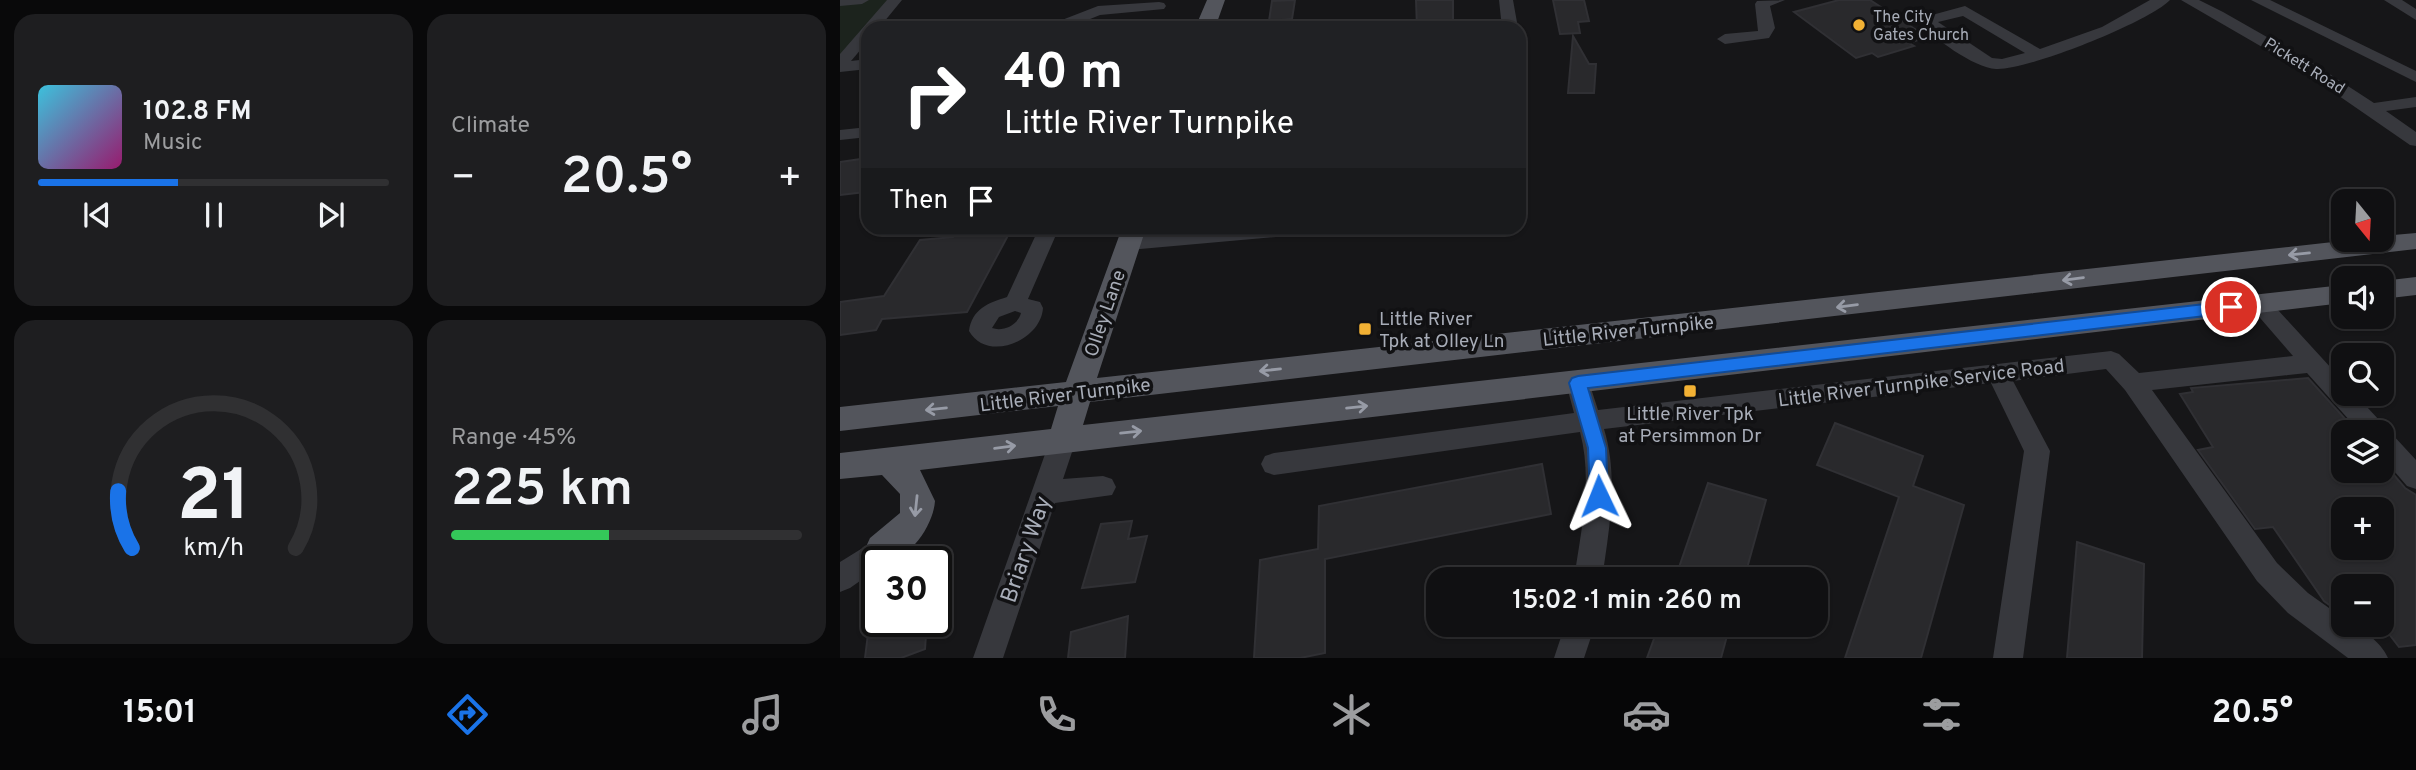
<!DOCTYPE html>
<html lang="en">
<head>
<meta charset="utf-8">
<style>
	:root { --surface:#101012; --page:#1e1e20; --text:#f1f3f6; --muted:#9c9d9f; --line:#303032; --accent:#1a73e8 }
	body { margin:0; font-family:Overpass,sans-serif; background:var(--page); color:var(--text); height:100vh; display:flex; flex-direction:column; font-size:26px; white-space:nowrap }
	* { box-sizing:border-box; margin:0 }
	p { font-size:23px; color:var(--muted) }
	.icon { flex:none; width:38px; height:38px; fill:none; stroke:currentColor; stroke-width:2; stroke-linecap:round; stroke-linejoin:round }
	.map { position:relative; flex:1; overflow:hidden }
	.details { display:flex; flex-direction:column; gap:14px; padding:14px; background:#09090a; width:840px }
	.details>* { flex:none }
	.top-card { position:absolute; left:21px; top:21px; width:665px; height:214px; border-radius:21px; box-shadow:0 2px 5px #0004,0 0 0 2px var(--line); background:#202124; color:#fff; overflow:hidden }
	.needle { width:46px; rotate:162deg }
	.tools { position:absolute; left:1491px; top:189px; display:grid; gap:14px }
	.tools a { display:grid; place-items:center; width:63px; height:63px; border-radius:14px; background:var(--surface); box-shadow:0 2px 5px #0004,0 0 0 2px var(--line); font-size:35px }
	.speed { position:absolute; left:21px; top:546px; display:flex; gap:14px; font-size:35px; font-weight:700; text-align:center }
	.speed>* { display:grid; place-content:center; width:91px; height:91px; border-radius:50%; background:var(--surface); box-shadow:0 2px 5px #0004,0 0 0 2px var(--line); line-height:1 }
	.speed .limit { border:4px solid #111; border-radius:10px; background:#fff; color:#111 }
	.pin { position:absolute; display:grid; place-items:center; width:60px; height:60px; color:#fff; margin:-30px; border:4px solid #fff; border-radius:50%; box-shadow:0 2px 7px #0007 }
	.me { position:absolute; width:77px; margin:-38px; rotate:358deg; stroke-linejoin:round; filter:drop-shadow(0 0 5px #0008) }
	.turn { display:flex; align-items:center; gap:24px; height:147px; padding:0 28px; font-size:32px }
	.turn .icon { width:91px; height:91px; stroke-width:2.5 }
	.turn b { display:block; font-size:49px; line-height:60px }
	.then { display:flex; align-items:center; height:66px; padding:0 28px; background:#0003; gap:14px; font-size:26px }
	.big { font-size:52px; font-weight:600; line-height:1.1 }
	.details .card { flex:1; display:flex; flex-direction:column; justify-content:center; gap:10px; min-width:0; padding:0 24px; border-radius:21px; background:var(--page) }
	.details .dial { align-items:center; gap:0 }
	.dial svg { height:182px; overflow:visible; fill:none; stroke:var(--line); stroke-width:7; stroke-linecap:round; text-anchor:middle }
	.dial text { fill:var(--text); stroke:none }
	.song { display:flex; align-items:center; gap:21px }
	.cover { width:84px; height:84px; border-radius:10px; background:linear-gradient(135deg,hsl(190 70% 55%),hsl(320 70% 35%)) }
	.played { height:7px; border-radius:4px; background:linear-gradient(90deg,var(--accent) 40%,var(--line) 40%) }
	.keys { display:flex; justify-content:space-around; direction:ltr }
	.heat { display:flex; justify-content:space-between; align-items:center; font-size:38px; direction:ltr }
	.charge { height:10px; border-radius:5px; background:linear-gradient(90deg,#34c759 45%,var(--line) 0) }
	.details .tiles { flex:1; display:grid; gap:14px; grid-template-columns:repeat(2,1fr) }
	.trip { position:absolute; left:586px; top:567px; width:402px; height:70px; border-radius:21px; background:var(--surface); box-shadow:0 2px 5px #0004,0 0 0 2px var(--line); font-weight:600; line-height:70px; text-align:center }
	.tabs { display:flex; height:112px; justify-content:space-around; align-items:center; background:#060607; color:var(--muted) }
	.tabs .icon { width:49px; height:49px }
	.tabs .current { color:var(--accent) }
	.tabs b { font-size:32px; color:var(--text) }
	main { display:flex; flex:1; min-height:0 }
	.map>svg:first-child { display:block }
</style>
</head>
<body>
<main>
<section class="details">
<div class="tiles">
<div class="card">
<div class="song"><i class="cover"></i><div><b>102.8 FM</b><p>Music</p></div></div>
<div class="played"></div>
<div class="keys"><svg class="icon" aria-label="previous" viewBox="0 0 24 24"><path d="M18 5L8 12l10 7zM5 5v14"/></svg><svg class="icon" aria-label="pause" viewBox="0 0 24 24"><path d="M8 5v14M16 5v14"/></svg><svg class="icon" aria-label="next" viewBox="0 0 24 24"><path d="M6 5l10 7-10 7zM19 5v14"/></svg></div>
</div>
<div class="card"><p>Climate</p>
<div class="heat"><a>−</a><b class="big">20.5°</b><a>+</a></div>
</div>
<div class="card dial"><svg viewBox="0 0 100 80">
<path d="M14 69A42 42 0 1 1 86 69"/>
<path d="M14 69A42 42 0 0 1 8 44" stroke="#1a73e8"/>
<text x="50" y="56" font-size="32" font-weight="700">21</text>
<text x="50" y="72" font-size="11">km/h</text>
</svg></div>
<div class="card"><p>Range · 45%</p><b class="big">225 km</b><div class="charge"></div></div>
</div>
</section>
<div class="map">
<svg width="1576" height="658" viewBox="0 0 1576 658">
	<rect width="100%" height="100%" fill="#161618"/>
	<!-- green -->
	<path fill="#1c231d" d="M 0,0 L 52,0 L 0,61 Z"/>
	<!-- building -->
	<path fill="#29292c" stroke="#303034" stroke-width="2" fill-rule="evenodd" d="M 455,0 L 452,19 L 429,21 L 432,1 Z
		M 576,0 L 613,0 L 613,28 L 577,28 Z
		M 713,0 L 744,0 L 749,21 L 738,22 L 740,33 L 720,34 Z
		M 999,0 L 1030,0 L 1087,37 L 1069,43 L 1074,46 L 1038,57 L 1032,53 L 1016,58 L 954,12 Z
		M 733,36 L 749,64 L 756,64 L 754,93 L 728,93 Z
		M 28,158 L 28,186 L 25,192 L 0,195 L 0,162 Z
		M 118,228 L 172,228 L 127,312 L 42,319 L 36,330 L 0,335 L 0,302 L 44,296 L 80,240 L 113,237 Z
		M 1468,378 L 1517,432 L 1503,432 L 1503,471 L 1542,471 L 1542,461 L 1565,488 L 1576,495 L 1576,645 L 1559,647 L 1542,625 L 1542,586 L 1511,586 L 1503,577 L 1503,615 L 1484,601 L 1433,527 L 1415,529 L 1358,450 L 1373,447 L 1340,394 L 1353,392 L 1351,388 ZM 1503,509 L 1542,509 L 1542,548 L 1503,548 Z
		M 995,423 L 1083,456 L 1073,486 L 1124,505 L 1081,658 L 1005,658 L 1059,497 L 977,465 Z
		M 702,464 L 711,514 L 485,559 L 485,653 L 460,658 L 414,658 L 420,560 L 478,549 L 479,506 Z
		M 868,483 L 926,500 L 904,579 L 835,579 Z
		M 292,521 L 288,539 L 307,536 L 295,582 L 242,588 L 261,524 Z
		M 1237,542 L 1304,564 L 1302,658 L 1227,658 Z
		M 288,616 L 285,658 L 228,658 L 231,632 Z
		M 43,621 L 87,621 L 85,649 L 61,658 L 25,658 L 29,626 Z
		M 819,625 L 890,625 L 881,658 L 807,658 Z"/>
	<g fill="none" stroke-linecap="round" stroke-linejoin="round">
		<!-- minor -->
		<path fill="#37383d" fill-rule="evenodd" d="M 0,0 L 29,0 L 22,4 L 0,6 Z
			M 47,0 L 62,0 L 39,28 L 28,28 L 28,41 L 11,61 L 28,59 L 28,69 L 0,72 L 0,54 Z
			M 659,0 L 673,0 L 678,28 L 662,28 Z
			M 945,0 L 930,6 L 935,28 L 929,38 L 885,44 L 877,39 L 885,34 L 918,31 L 915,4 L 917,1 Z
			M 1310,0 L 1330,0 C 1309,22 1186,71 1156,69 C 1134,68 1092,37 1078,21 L 1081,18 L 1125,6 L 1200,49 L 1262,27 ZM 1123,16 L 1185,53 L 1162,59 L 1152,58 L 1098,22 Z
			M 1341,0 L 1359,0 L 1383,12 L 1471,62 L 1534,103 L 1576,97 L 1576,107 L 1546,111 L 1576,132 L 1576,146 L 1570,145 L 1460,69 Z
			M 1411,0 L 1430,0 L 1576,71 L 1576,82 Z
			M 1544,0 L 1562,0 L 1576,9 L 1576,20 Z
			M 319,2 L 324,3 L 326,6 L 324,9 L 260,15 L 228,28 L 206,28 L 209,25 L 258,6 Z
			M 28,127 L 28,137 L 0,140 L 0,130 Z
			M 199,228 L 219,228 L 188,299 L 200,302 L 203,308 C 201,341 147,363 129,331 C 132,309 148,303 167,297 ZM 175,311 L 181,313 C 178,325 163,332 152,328 L 159,317 Z
			M 388,228 L 445,228 L 446,230 L 443,235 L 436,237 L 289,250 L 282,248 L 279,243 L 282,238 L 289,236 Z
			M 1419,296 L 1427,298 L 1503,381 L 1503,394 L 1515,394 L 1576,460 L 1576,489 L 1567,486 L 1542,457 L 1542,432 L 1520,432 L 1467,373 L 1312,390 L 1437,563 L 1468,593 L 1503,618 L 1503,625 C 1520,625 1542,643 1548,658 L 1508,658 L 1448,613 L 1417,581 L 1285,390 L 1266,369 L 1173,381 L 1210,451 L 1183,658 L 1153,658 L 1184,451 L 1151,383 L 764,429 C 779,478 769,530 762,579 L 734,579 C 741,531 753,480 740,432 L 434,475 L 425,472 L 421,464 L 425,456 L 434,453 L 734,413 L 726,383 L 729,376 L 738,374 L 747,376 L 758,410 L 1271,351 L 1279,354 L 1299,373 L 1453,356 L 1408,304 L 1411,298 Z
			M 223,430 L 232,433 L 236,440 L 223,479 L 263,476 L 272,479 L 276,487 L 272,495 L 215,503 L 163,658 L 133,658 L 210,440 L 214,433 Z
			M 42,536 L 52,540 L 56,549 C 51,559 48,562 37,562 L 37,569 L 10,588 L 0,592 L 0,562 Z
			M 725,625 L 755,625 L 744,658 L 714,658 Z"/>
		<!-- major -->
		<path fill="#53555c" fill-rule="evenodd" d="M 367,0 L 385,0 L 375,28 L 355,28 Z
			M 282,228 L 306,228 L 257,378 L 1511,240 L 1542,240 L 1542,236 L 1576,233 L 1576,249 L 250,402 L 243,425 L 1503,285 L 1503,303 L 80,470 L 95,501 C 93,530 61,572 30,560 L 25,549 L 30,538 L 60,513 L 60,494 L 42,475 L 0,479 L 0,453 L 211,429 L 218,406 L 0,431 L 0,407 L 226,382 Z
			M 1576,277 L 1576,295 L 1542,299 L 1542,281 Z"/>
	</g>
	<!-- one-way arrows -->
	<defs><path id="oneway-shaft" d="M-6 0H5M1.5-3L5.5 0L1.5 3" fill="none" stroke-width="1.6" stroke-linecap="round" stroke-linejoin="round" transform="scale(1.75)"/></defs>
	<g stroke="#979ba6">
		<use href="#oneway-shaft" transform="translate(1459 254) rotate(174)"/>
		<use href="#oneway-shaft" transform="translate(1233 279) rotate(173)"/>
		<use href="#oneway-shaft" transform="translate(1007 306) rotate(173)"/>
		<use href="#oneway-shaft" transform="translate(430 370) rotate(174)"/>
		<use href="#oneway-shaft" transform="translate(517 407) rotate(-6)"/>
		<use href="#oneway-shaft" transform="translate(96 409) rotate(174)"/>
		<use href="#oneway-shaft" transform="translate(291 432) rotate(-6)"/>
		<use href="#oneway-shaft" transform="translate(165 447) rotate(-7)"/>
		<use href="#oneway-shaft" transform="translate(76 506) rotate(96)"/>
	</g>
	<!-- route -->
	<path fill="#1a73e8" stroke="#114b97" stroke-width="2" d="M 1391,301 L 1399,307 L 1391,313 L 748,388 L 766,448 L 768,496 L 766,502 L 759,504 L 752,502 L 750,496 L 748,448 L 729,383 L 732,378 L 738,376 Z"/>
	<!-- markers -->
	<g fill="#f2b134" stroke="#111113" stroke-width="2.5">
		<circle cx="1019" cy="25" r="7"/>
		<rect x="518" y="322" width="14" height="14" rx="3.5"/>
		<rect x="843" y="384" width="14" height="14" rx="3.5"/>
	</g>
	<g text-anchor="middle" stroke-width="7" stroke-linejoin="round" paint-order="stroke">
		<!-- far-poi labels -->
		<g font-size="16" fill="#a8adb8" stroke="#111113" text-anchor="start">
			<text x="1033" y="22">The City<tspan x="1033" dy="18">Gates Church</tspan></text>
		</g>
		<!-- far-street labels -->
		<g font-size="16" fill="#a8adb8" stroke="#111113">
			<text transform="translate(1465 65) rotate(32)" y="6">Pickett Road</text>
		</g>
		<!-- street labels -->
		<g font-size="19" fill="#a8adb8" stroke="#111113">
			<text transform="translate(264 313) rotate(-71)" y="7">Olley Lane</text>
			<text transform="translate(788 330) rotate(-6)" y="7">Little River Turnpike</text>
			<text transform="translate(1081 382) rotate(-7)" y="7">Little River Turnpike Service Road</text>
			<text transform="translate(225 394) rotate(-7)" y="7">Little River Turnpike</text>
		</g>
		<!-- poi labels -->
		<g font-size="19" fill="#a8adb8" stroke="#111113" text-anchor="start">
			<text x="539" y="325">Little River<tspan x="539" dy="22">Tpk at Olley Ln</tspan></text>
			<text x="850" y="420" text-anchor="middle">Little River Tpk<tspan x="850" dy="22">at Persimmon Dr</tspan></text>
		</g>
		<!-- near-street labels -->
		<g font-size="23" fill="#a8adb8" stroke="#111113">
			<text transform="translate(185 549) rotate(-71)" y="8">Briary Way</text>
		</g>
	</g>
</svg>
<div class="tools">
<a><svg class="needle" viewBox="-14 -14 28 28"><path d="M0-13l5 13h-10z" fill="#e53935"/><path d="M0 13l5-13h-10z" fill="#9c9d9f"/></svg></a>
<a><svg class="icon" aria-label="sound" viewBox="0 0 24 24"><path d="M4 9h4l5-4v14l-5-4H4zM17 9q2 3 0 6"/></svg></a>
<a><svg class="icon" aria-label="search" viewBox="0 0 24 24"><circle cx="10" cy="10" r="6"/><path d="M15 15l6 6"/></svg></a>
<a><svg class="icon" aria-label="layers" viewBox="0 0 24 24"><path d="M12 4l9 5-9 5-9-5zM3 14l9 5 9-5"/></svg></a>
<a>+</a>
<a>−</a>
</div>
<div class="speed"><div class="limit">30</div></div>
<div class="pin" style="left:1391px;top:307px;background:#d93025"><svg class="icon" aria-label="arrive" viewBox="0 0 24 24"><path d="M6 21V4h12l-3 4 3 4H6"/></svg></div>
<svg class="me" style="left:759px;top:496px" viewBox="-20 -20 40 40"><path d="M0-17L14 15 0 8-14 15z" fill="#1a73e8" stroke="#fff" stroke-width="4"/></svg>
<div class="trip">15:02 · 1 min · 260 m</div>
<div class="top-card">
<div class="turn"><svg class="icon" aria-label="right" viewBox="0 0 24 24"><path d="M7 20v-9h11M14 6l5 5-5 5"/></svg><div><b>40 m</b>Little River Turnpike</div></div>
<div class="then">Then<svg class="icon" aria-label="arrive" viewBox="0 0 24 24"><path d="M6 21V4h12l-3 4 3 4H6"/></svg></div>
</div>
</div>
</main>
<nav class="tabs">
<b>15:01</b>
<svg class="icon current" aria-label="directions" viewBox="0 0 24 24"><path d="M12 3l9 9-9 9-9-9zM9 14v-3h6M13 9l2 2-2 2"/></svg>
<svg class="icon" aria-label="music" viewBox="0 0 24 24"><path d="M9 18V5l10-2v13"/><circle cx="6" cy="18" r="3"/><circle cx="16" cy="16" r="3"/></svg>
<svg class="icon" aria-label="phone" viewBox="0 0 24 24"><path d="M5 4h4l2 5-3 2q2 4 5 5l2-3 5 2v4C11 20 4 13 5 4z"/></svg>
<svg class="icon" aria-label="climate" viewBox="0 0 24 24"><path d="M12 3v18M4 7l16 10M4 17L20 7"/></svg>
<svg class="icon" aria-label="car" viewBox="0 0 24 24"><path d="M5 17H2v-5l4-1 3-4h7l3 4 3 1v5h-3M9 17h6M6 11h13"/><circle cx="7" cy="17" r="2"/><circle cx="17" cy="17" r="2"/></svg>
<svg class="icon" aria-label="filters" viewBox="0 0 24 24"><path d="M4 7h16M4 17h16"/><circle cx="9" cy="7" r="2"/><circle cx="15" cy="17" r="2"/></svg>
<b>20.5°</b>
</nav>
</body>
</html>
